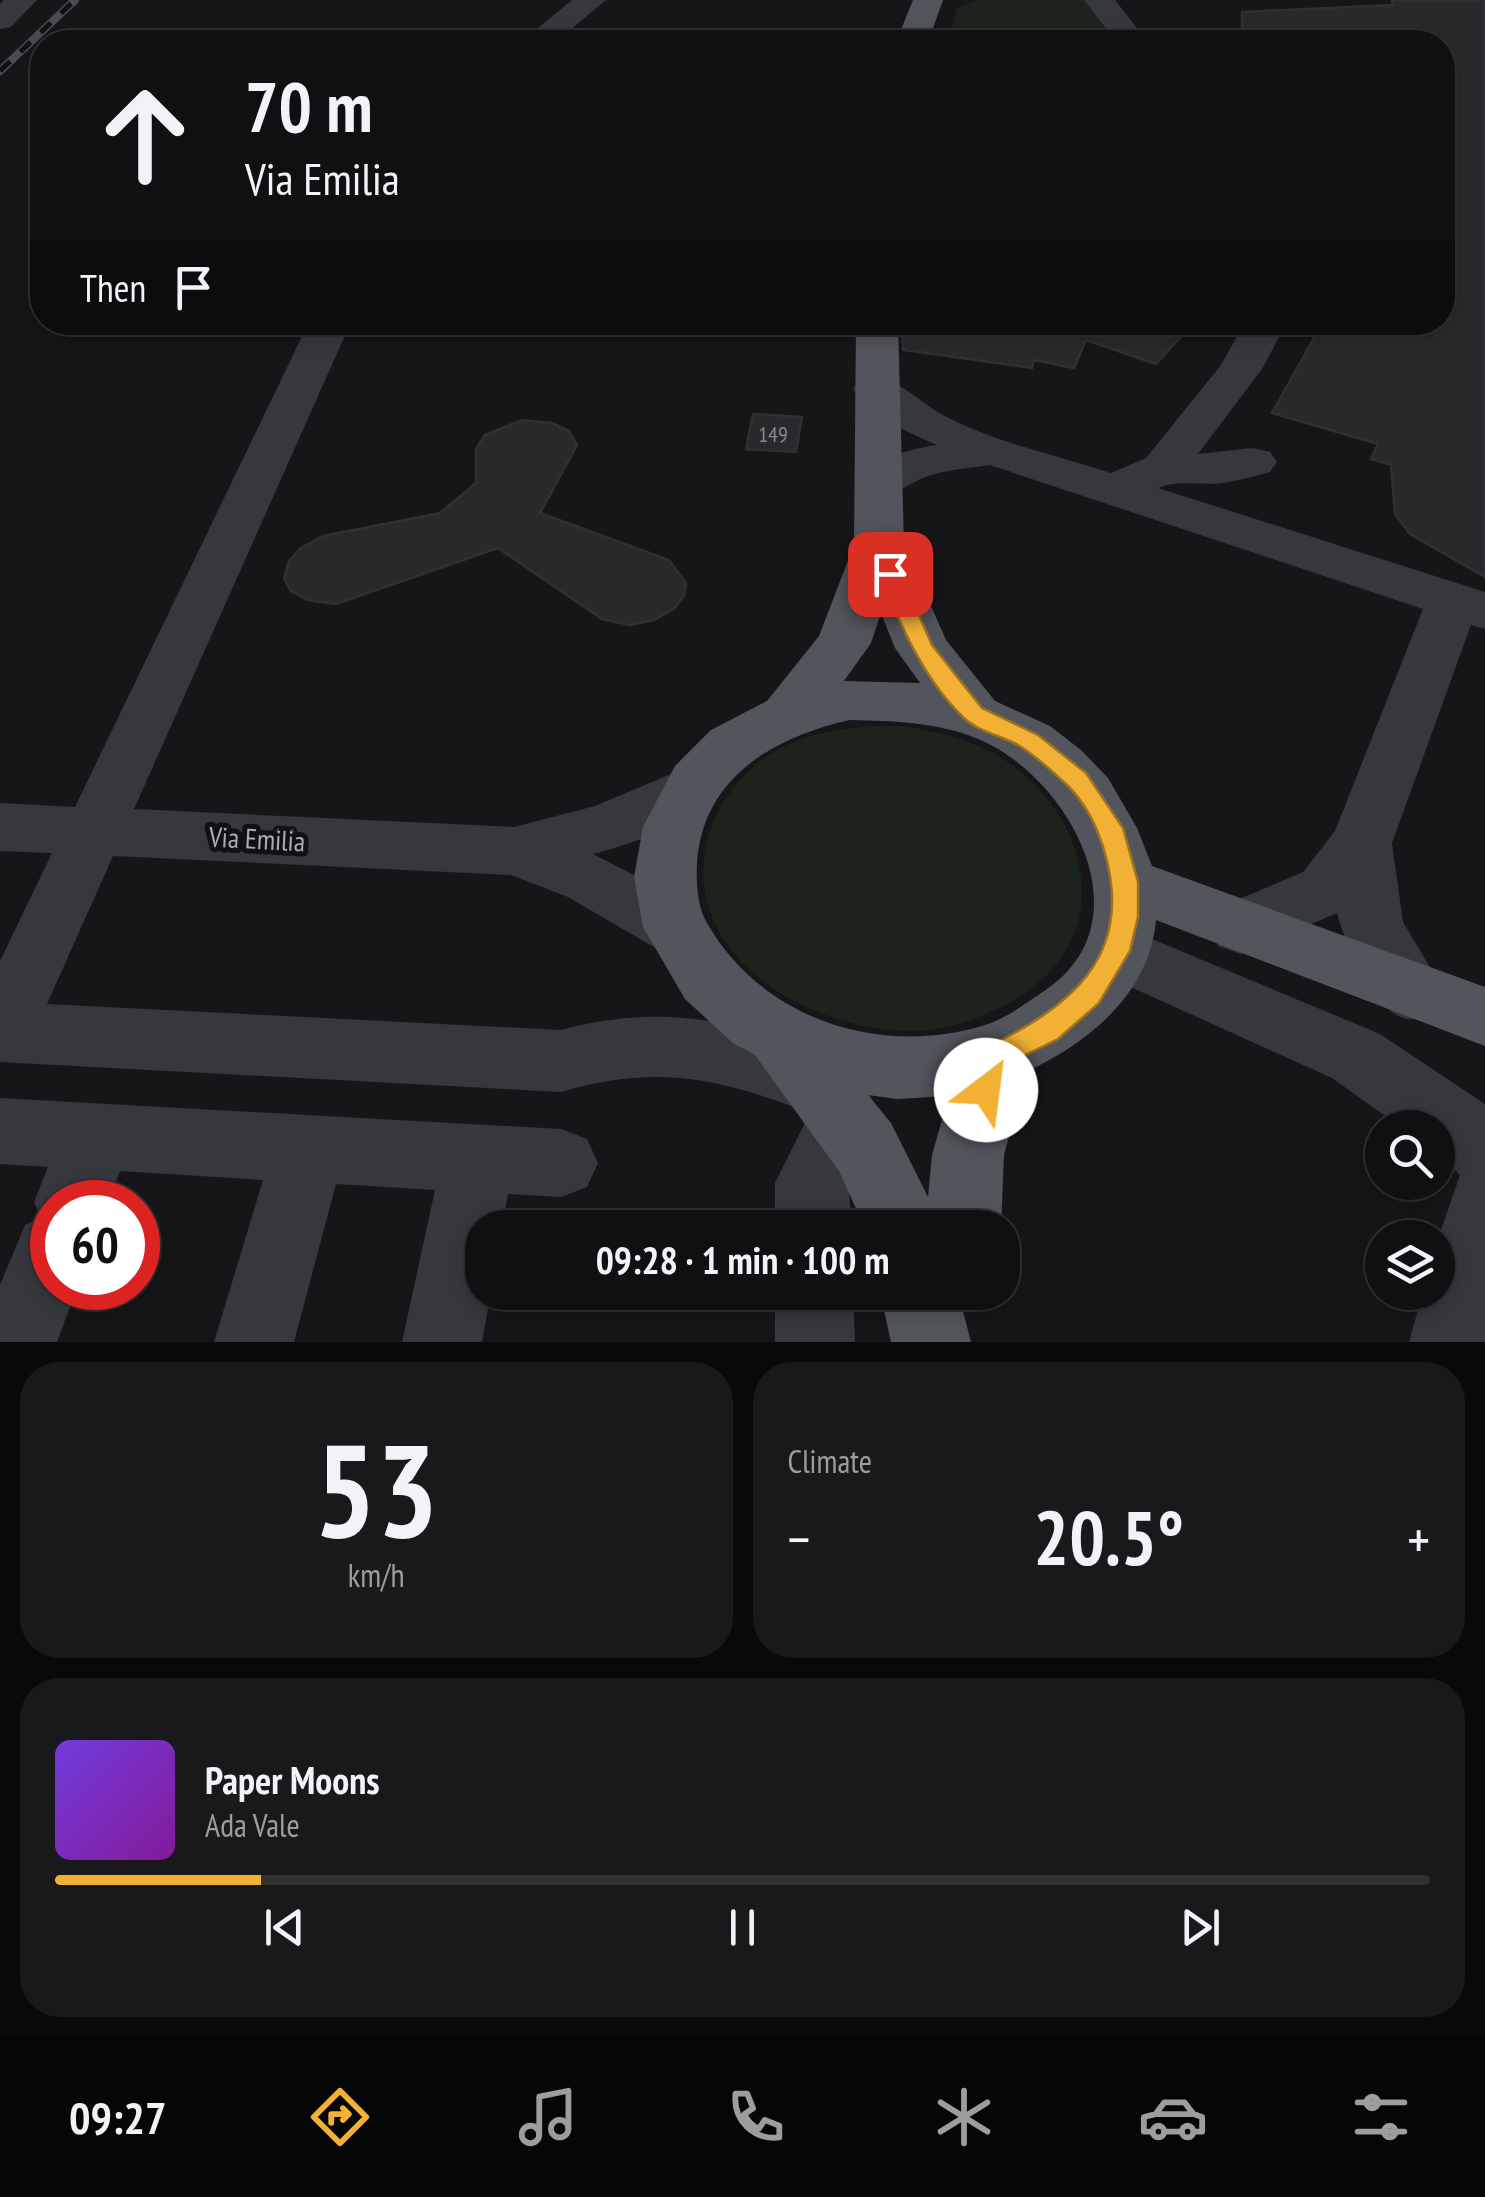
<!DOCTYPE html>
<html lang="en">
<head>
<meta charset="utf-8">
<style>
	:root { --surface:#101012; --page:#19191b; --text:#f1f3f6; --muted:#9c9d9f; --line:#303032; --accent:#f2b134 }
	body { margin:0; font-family:"PT Sans Narrow",sans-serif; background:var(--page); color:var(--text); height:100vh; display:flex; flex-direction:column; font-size:38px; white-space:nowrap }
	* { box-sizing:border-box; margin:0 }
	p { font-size:32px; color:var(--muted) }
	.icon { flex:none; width:55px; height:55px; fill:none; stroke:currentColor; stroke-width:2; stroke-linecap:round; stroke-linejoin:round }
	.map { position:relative; height:1342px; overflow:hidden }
	.side { display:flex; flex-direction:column; gap:20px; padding:20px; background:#09090a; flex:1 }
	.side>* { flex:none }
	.hud { position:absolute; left:30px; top:30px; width:1425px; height:305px; border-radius:40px; box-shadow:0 5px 15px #0003,0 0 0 2px var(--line); background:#101012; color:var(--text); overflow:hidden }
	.buttons { position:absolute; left:1365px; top:1110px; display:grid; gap:20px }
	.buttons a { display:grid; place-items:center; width:90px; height:90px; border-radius:50%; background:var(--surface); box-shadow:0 5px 15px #0003,0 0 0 2px var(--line); font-size:50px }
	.speed { position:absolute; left:30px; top:1180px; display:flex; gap:20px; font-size:50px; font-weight:700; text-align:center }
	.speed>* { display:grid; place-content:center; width:130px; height:130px; border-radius:50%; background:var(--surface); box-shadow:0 5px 15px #0003,0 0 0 2px var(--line); line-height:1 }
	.speed .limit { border:15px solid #d22; background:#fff; color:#111 }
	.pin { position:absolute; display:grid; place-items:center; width:85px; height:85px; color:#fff; margin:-42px; border-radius:20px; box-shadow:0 5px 15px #0006 }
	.me { position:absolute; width:110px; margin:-55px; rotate:30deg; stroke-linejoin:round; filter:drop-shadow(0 0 8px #0008) }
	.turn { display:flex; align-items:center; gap:35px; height:210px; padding:0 50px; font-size:45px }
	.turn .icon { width:130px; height:130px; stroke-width:2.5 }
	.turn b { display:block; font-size:70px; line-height:85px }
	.then { display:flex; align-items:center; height:95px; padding:0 50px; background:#0003; gap:20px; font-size:38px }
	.big { font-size:75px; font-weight:600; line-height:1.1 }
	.side .widget { flex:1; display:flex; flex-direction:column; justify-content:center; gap:15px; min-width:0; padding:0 35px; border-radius:40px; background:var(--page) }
	.side .dial { align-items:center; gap:0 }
	.dial b { font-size:130px; line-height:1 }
	.song { display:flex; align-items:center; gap:30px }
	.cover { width:120px; height:120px; border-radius:15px; background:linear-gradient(135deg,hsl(260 70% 55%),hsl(290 70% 35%)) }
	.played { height:10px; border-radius:5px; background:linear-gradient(90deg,var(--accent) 15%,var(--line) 15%) }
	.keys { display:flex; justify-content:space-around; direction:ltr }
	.heat { display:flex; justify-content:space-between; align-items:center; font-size:55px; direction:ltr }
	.side .tiles { flex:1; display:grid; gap:20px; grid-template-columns:1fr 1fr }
	.widget:last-child { grid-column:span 2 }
	.trip { position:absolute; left:465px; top:1210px; width:555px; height:100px; border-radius:40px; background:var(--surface); box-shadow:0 5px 15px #0003,0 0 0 2px var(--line); font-weight:600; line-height:100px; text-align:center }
	.tabs { display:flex; height:160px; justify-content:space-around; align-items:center; background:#060607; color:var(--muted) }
	.tabs .icon { width:70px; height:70px }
	.tabs .current { color:var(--accent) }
	.tabs b { font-size:45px; color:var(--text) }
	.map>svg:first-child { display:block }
</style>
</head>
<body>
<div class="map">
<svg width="1485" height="1342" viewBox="0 0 1485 1342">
	<rect width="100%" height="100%" fill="#161618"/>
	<!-- green -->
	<path fill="#1c231d" d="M 980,0 L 1084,0 L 1115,42 L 949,42 L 957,8 Z
		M 906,726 C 943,734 982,742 1012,765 C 1097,829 1113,944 1012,1001 C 982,1018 947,1031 912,1031 C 832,1030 729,986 707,901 C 689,832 737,762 801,739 C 836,727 870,726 906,726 Z"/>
	<!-- building -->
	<path fill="#29292c" stroke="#303034" stroke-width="2.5" d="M 1392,0 L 1485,0 L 1485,577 L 1410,534 L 1395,514 L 1391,465 L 1371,459 L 1378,444 L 1272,413 L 1323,322 L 1442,322 L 1442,42 L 1242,42 L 1242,12 L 1393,5 Z
		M 902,322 L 1194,322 L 1156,364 L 1086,340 L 1074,368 L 1034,360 L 1032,368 L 903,350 Z
		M 753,414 L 802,417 L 796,452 L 746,449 Z
		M 522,420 L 552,423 L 569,431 L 577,445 L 540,513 L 669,560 L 686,583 L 684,595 L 675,608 L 654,620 L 630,625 L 602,619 L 498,548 L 336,604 L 308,600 L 291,591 L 284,578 L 289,561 L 301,548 L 323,536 L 440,513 L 476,483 L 476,449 L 485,435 Z"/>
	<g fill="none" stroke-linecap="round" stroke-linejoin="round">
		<!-- minor -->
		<path fill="#37383d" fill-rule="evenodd" d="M 4,0 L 37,0 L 11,27 L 0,29 L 0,4 Z
			M 572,0 L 606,0 L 556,42 L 521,42 Z
			M 1084,0 L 1115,0 L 1148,42 L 1116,42 Z
			M 309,322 L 351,322 L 134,809 L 514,827 L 595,806 L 688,767 L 709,774 L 718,790 C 701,822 628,845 593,854 L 698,908 L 707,927 L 698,946 L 675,954 L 652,946 L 568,897 L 511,875 L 113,856 L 47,1004 L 561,1030 C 666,1002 738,1021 837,1060 L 845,1085 L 870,1095 L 881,1118 L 849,1185 L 851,1228 L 775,1228 L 775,1183 L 810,1113 C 718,1078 658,1064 561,1092 L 0,1062 L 0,961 L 52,853 L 0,851 L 0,803 L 75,807 Z
			M 1245,322 L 1287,322 L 1262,369 L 1198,454 L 1253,448 L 1270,452 L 1277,462 L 1270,472 C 1254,476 1238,481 1222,483 C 1200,486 1179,479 1158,488 L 1485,592 L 1485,629 L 1471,625 L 1392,843 L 1403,922 L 1444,991 L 1435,1011 C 1428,1013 1418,1019 1412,1019 C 1377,1021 1344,941 1337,913 L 1241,954 L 1218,946 L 1209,927 L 1218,908 L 1303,872 L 1335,831 L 1423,609 L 990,465 C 972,468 953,469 935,474 C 906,481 894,503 862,495 L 855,484 C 872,459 908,449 937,445 C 908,433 871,415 853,389 L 859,380 C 894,371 913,398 941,414 C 993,442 1055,455 1111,473 L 1146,458 L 1221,365 Z
			M 1116,924 L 1380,1034 L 1485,1104 L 1485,1342 L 1409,1342 L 1423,1292 L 1438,1292 L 1438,1239 L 1460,1175 L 1438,1153 L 1438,1128 L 1402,1128 L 1332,1078 L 1093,970 L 1083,951 L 1093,932 Z
			M 0,1098 L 561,1129 L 587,1139 L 598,1163 L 587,1187 L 561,1197 L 508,1194 L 502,1228 L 482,1228 L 482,1292 L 491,1292 L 482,1342 L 402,1342 L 435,1190 L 336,1184 L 294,1342 L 214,1342 L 263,1180 L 120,1171 L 108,1202 L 52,1202 L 52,1288 L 77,1288 L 57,1342 L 0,1342 L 0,1285 L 25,1225 L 41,1218 L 34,1202 L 48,1167 L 0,1164 Z
			M 775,1292 L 853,1292 L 855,1342 L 775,1342 Z"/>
		<!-- major -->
		<path fill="#53555c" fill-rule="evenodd" d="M 913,0 L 943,0 L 928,42 L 896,42 Z
			M 856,322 L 898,322 L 904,545 L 946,640 L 995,701 L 1050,726 L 1081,750 L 1108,778 L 1137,828 L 1152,866 L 1485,987 L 1485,1046 L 1156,920 C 1149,995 1089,1042 1026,1072 L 1004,1155 L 1001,1228 L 865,1228 L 839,1171 L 755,1055 L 733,1043 L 685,999 L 643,927 L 634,877 L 643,827 L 675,766 L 711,730 L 767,701 L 819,636 L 854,545 ZM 881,613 L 895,648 L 920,683 L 844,681 L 871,643 ZM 849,720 C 896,721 946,722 989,744 C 1074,788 1144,921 1047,989 C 1026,1003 1006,1019 982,1026 C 878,1057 761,1018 707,923 C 697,906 696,882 697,863 C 703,777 773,738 849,720 ZM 868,1095 L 897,1099 L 949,1096 L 932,1155 L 928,1197 L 891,1123 Z
			M 880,1292 L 958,1292 L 971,1342 L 891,1342 Z"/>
		<!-- rail casing -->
		<g stroke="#4a4c52" stroke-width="8">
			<path id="rail" d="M 0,71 L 75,0"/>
		</g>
		<!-- rail -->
		<use href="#rail" stroke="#111113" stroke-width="5" stroke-dasharray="14" stroke-linecap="butt"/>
	</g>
	<!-- route -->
	<path fill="#f2b134" stroke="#9d7322" stroke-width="2.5" d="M 890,567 L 901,574 L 932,645 L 982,708 L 1038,735 L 1086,773 L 1123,828 L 1138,882 L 1138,917 L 1130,951 L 1099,1003 L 1058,1039 L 1007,1064 L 996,1099 L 986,1103 L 975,1099 L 971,1090 L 985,1048 C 1068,1008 1133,959 1106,857 C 1099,831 1086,803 1066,784 C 1052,771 1035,755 1018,745 C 1002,736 977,731 964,718 C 923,679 901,625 879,574 Z"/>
	<g text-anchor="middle" stroke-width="10" stroke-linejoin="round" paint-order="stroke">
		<!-- number labels -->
		<g font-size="22" fill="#888b94">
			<text x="773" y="442">149</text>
		</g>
		<!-- street labels -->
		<g font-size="28" fill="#a8adb8" stroke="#111113">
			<text transform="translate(257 839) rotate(3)" y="10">Via Emilia</text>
		</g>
	</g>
</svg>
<div class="buttons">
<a><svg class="icon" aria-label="search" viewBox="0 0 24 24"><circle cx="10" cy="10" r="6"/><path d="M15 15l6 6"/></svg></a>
<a><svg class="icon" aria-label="layers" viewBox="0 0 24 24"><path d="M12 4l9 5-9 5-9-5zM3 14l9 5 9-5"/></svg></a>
</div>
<div class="speed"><div class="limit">60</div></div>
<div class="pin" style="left:890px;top:574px;background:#d93025"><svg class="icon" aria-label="arrive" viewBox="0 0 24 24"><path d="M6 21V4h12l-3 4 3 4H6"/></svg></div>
<svg class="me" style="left:986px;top:1090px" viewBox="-20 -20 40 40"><circle r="19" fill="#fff"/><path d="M0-13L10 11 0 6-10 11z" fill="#f2b134"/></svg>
<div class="trip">09:28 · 1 min · 100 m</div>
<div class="hud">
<div class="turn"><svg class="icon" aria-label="ahead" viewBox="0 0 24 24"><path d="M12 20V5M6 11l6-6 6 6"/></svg><div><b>70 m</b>Via Emilia</div></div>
<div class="then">Then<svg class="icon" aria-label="arrive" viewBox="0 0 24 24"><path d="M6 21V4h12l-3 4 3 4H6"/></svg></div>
</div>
</div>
<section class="side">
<div class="tiles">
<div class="widget dial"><b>53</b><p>km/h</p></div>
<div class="widget"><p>Climate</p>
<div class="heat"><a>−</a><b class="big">20.5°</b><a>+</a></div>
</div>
<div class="widget">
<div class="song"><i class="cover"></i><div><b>Paper Moons</b><p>Ada Vale</p></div></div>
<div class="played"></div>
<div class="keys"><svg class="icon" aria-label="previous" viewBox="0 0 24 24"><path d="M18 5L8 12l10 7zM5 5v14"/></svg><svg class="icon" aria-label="pause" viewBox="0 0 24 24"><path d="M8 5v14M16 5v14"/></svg><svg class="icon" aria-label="next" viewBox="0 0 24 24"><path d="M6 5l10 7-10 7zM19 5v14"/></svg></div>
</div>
</div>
</section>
<nav class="tabs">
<b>09:27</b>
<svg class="icon current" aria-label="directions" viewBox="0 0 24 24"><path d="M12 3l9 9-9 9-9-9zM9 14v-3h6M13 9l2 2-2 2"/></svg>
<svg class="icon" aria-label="music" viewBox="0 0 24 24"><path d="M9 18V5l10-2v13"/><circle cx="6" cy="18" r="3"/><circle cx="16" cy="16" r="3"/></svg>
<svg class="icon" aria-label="phone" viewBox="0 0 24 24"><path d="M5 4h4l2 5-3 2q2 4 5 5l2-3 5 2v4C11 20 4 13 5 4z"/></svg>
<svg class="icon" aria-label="climate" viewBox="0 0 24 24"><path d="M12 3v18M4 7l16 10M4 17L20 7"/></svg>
<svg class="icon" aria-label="car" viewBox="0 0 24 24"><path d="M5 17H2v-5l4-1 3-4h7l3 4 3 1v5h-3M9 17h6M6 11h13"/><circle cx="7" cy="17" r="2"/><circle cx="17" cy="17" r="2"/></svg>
<svg class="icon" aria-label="filters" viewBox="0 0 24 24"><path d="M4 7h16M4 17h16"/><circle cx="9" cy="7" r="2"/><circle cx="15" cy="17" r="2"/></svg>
</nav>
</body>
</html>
